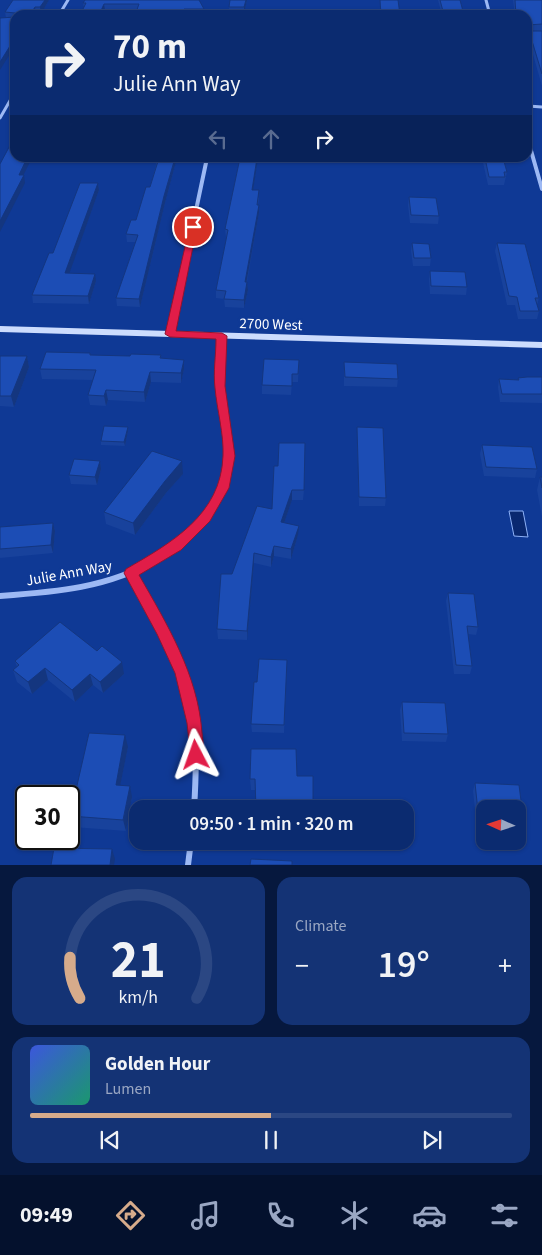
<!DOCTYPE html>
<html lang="en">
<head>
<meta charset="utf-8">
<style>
	:root { --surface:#0b2b70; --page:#143375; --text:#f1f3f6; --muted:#9aa7c3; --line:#2b4783; --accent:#d6ab8b }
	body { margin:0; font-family:"Source Sans 3",sans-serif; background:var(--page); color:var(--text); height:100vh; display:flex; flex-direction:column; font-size:19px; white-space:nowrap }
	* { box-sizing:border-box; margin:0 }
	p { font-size:16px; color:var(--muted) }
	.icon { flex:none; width:28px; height:28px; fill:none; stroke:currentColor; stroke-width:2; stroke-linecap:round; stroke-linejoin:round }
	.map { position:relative; height:865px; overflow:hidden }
	.panel { display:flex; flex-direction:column; gap:12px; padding:12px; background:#06183e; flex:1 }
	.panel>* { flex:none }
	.top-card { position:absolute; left:10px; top:10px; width:522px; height:152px; border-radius:15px; box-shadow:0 1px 4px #0004,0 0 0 1px var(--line); background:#0b2b70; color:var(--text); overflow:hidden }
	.needle { width:32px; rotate:273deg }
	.controls { position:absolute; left:476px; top:800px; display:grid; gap:10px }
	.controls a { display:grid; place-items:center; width:50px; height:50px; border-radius:10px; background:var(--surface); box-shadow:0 1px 4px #0004,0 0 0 1px var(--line); font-size:25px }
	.speed { position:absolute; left:15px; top:785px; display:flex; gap:10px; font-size:25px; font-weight:700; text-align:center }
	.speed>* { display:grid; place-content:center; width:65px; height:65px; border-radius:50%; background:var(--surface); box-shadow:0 1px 4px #0004,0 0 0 1px var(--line); line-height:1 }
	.speed .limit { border:2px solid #111; border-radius:8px; background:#fff; color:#111 }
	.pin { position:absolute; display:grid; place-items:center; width:42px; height:42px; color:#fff; margin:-21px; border:2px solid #fff; border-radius:50%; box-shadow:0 1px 5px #0007 }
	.me { position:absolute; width:55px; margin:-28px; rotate:356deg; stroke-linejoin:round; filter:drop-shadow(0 0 4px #0008) }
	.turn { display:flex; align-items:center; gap:18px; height:105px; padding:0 20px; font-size:22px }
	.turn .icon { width:65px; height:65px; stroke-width:2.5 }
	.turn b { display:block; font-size:35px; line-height:42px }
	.lanes { display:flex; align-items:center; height:48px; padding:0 20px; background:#0003; justify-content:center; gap:25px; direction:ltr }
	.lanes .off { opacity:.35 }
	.big { font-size:38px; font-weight:600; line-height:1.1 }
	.panel .card { flex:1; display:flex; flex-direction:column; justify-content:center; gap:8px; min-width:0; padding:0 18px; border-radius:15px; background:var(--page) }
	.panel .dial { align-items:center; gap:0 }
	.dial svg { height:130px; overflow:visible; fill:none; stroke:var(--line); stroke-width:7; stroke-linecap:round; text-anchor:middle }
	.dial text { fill:var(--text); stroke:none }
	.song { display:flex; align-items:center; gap:15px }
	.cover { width:60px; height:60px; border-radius:8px; background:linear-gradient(135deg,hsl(230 70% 55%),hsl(160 70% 35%)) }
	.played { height:5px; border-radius:2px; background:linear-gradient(90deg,var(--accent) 50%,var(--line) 50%) }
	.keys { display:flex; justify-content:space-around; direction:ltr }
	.heat { display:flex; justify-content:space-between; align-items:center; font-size:28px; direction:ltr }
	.panel .tiles { flex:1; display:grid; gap:12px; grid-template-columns:1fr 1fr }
	.card:last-child { grid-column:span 2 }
	.trip { position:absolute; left:129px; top:800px; width:285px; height:50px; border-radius:15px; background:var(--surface); box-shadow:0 1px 4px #0004,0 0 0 1px var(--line); font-weight:600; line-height:50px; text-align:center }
	.tabs { display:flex; height:80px; justify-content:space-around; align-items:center; background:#04112d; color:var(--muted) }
	.tabs .icon { width:35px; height:35px }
	.tabs .current { color:var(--accent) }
	.tabs b { font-size:22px; color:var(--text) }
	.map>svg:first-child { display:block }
</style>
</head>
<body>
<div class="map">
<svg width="542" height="865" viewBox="0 0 542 865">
	<rect width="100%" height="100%" fill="#0f3995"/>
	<!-- water -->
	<path fill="#092870" stroke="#8eb2f8" d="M 509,511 L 523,511 L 528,537 L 514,536 Z"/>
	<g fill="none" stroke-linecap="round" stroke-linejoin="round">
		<!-- minor-far3 -->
		<path stroke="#9db9f4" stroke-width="3" d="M 486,0 L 490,15
			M 59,15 L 68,0
			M 528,106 L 542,107
			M 0,118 L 15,92"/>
		<!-- minor-far2 -->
		<path stroke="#9db9f4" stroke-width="4" d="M 528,140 L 542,189
			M 172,324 L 207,158"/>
		<!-- minor-far1 -->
		<path stroke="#9db9f4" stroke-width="5" d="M 170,334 L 172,323
			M 155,560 C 192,538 230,501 229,455 C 229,439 225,424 223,409 C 220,384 219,360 222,336"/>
		<!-- minor -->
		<path stroke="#9db9f4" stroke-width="6" d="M 131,573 C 148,606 170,637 182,672 C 198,716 197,763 194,809
			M 0,596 C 55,592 109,588 157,559
			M 188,865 L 191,841"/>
		<!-- secondary -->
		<path fill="#ccdcfd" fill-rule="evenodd" d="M 0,326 L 542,342 L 542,348 L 0,332 Z"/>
	</g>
	<!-- wall -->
	<path fill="#18429c" d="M 49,0 L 41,14 L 36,14 L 35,15 L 15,15 L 15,46 L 6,18 L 5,12 Z
		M 85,0 L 204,9 L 204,15 L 135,15 L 137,10 L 105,10 L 84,8 L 83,3 Z
		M 247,0 L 244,14 L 229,13 L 229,7 Z
		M 438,0 L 460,0 L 464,15 L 442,15 Z
		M 513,0 L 542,0 L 542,86 L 528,37 L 529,31 L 528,31 L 528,15 L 515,15 Z
		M 156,158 L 177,158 L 165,203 L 140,307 L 117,306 L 116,298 L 135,242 L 127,242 L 126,234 L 136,220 L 150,187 L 156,165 Z
		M 240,158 L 258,158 L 253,190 L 259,198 L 258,205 L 259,205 L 259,213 L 247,282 L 248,290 L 244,308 L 225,307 L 224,299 L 216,298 L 216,290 L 227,237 L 226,237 L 225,229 Z
		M 482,158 L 503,158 L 507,172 L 504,185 L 488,185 Z
		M 98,183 L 99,190 L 69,273 L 96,281 L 89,304 L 33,303 L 32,295 L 53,253 Z
		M 409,197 L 439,216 L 438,224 L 410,223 L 408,205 Z
		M 412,243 L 431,258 L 430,266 L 413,266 L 411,251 Z
		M 497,243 L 539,298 L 537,305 L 539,311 L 537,319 L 518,319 L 515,305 L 507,305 L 495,251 Z
		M 430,271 L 467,287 L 466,295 L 430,294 L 429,279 Z
		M 90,353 L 91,355 L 130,356 L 161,355 L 161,358 L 184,369 L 181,383 L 151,382 L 145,402 L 108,400 L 106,406 L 90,405 L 88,395 L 93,380 L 42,379 L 40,369 Z
		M 0,356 L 27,356 L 29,367 L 14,407 L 0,406 Z
		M 299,360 L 298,382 L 292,382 L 291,395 L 262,394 L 262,385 Z
		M 344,362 L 398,379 L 397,387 L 344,386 Z
		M 542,377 L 542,403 L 500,402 L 498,387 L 499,379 L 518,380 L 518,378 Z
		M 128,427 L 128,431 L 125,446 L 101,445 L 101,441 Z
		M 357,427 L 386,498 L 385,506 L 359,506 L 357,436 Z
		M 482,445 L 537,469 L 535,478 L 484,476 L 480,454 Z
		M 100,461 L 101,469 L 97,485 L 71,484 L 69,475 Z
		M 278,466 L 304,490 L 303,500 L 292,500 L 284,523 L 298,535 L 291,559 L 274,556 L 271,567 L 254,563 L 247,640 L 218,639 L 217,629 L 232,574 L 272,509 Z
		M 183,474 L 166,493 L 135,535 L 106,524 L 104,512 Z
		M 540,477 L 542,477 L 542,517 L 537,490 Z
		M 53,523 L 55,531 L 53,553 L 0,558 L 0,527 Z
		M 448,593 L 478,627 L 476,635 L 468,634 L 472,666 L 470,674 L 454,674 L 446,601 Z
		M 287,660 L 284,733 L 252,732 L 251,724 L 257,682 Z
		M 15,661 L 124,674 L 103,693 L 93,685 L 75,702 L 48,680 L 32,694 L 17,682 L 13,670 L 17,667 Z
		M 402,702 L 448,734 L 446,742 L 402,741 L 400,710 Z
		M 128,747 L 120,785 L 132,797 L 126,831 L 73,827 L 70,816 Z
		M 296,749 L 255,790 L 251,790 L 250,779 Z
		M 475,783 L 519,785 L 525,832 L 523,839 L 518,839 L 518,809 L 485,809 L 485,837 L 478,837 L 473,791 Z"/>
	<!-- shaded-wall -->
	<path fill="#14367f" d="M 45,0 L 49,0 L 41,14 L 40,7 Z
		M 246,0 L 247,0 L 244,14 L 244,7 Z
		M 104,4 L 105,10 L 103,15 L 99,15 Z
		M 35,7 L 36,14 L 35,15 L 30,15 Z
		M 15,38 L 15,46 L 0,70 L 0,62 Z
		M 27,158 L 32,158 L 21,180 L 24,175 L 25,183 L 0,232 L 0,221 L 19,175 Z
		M 175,158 L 177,158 L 165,203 L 140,307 L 139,299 L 164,196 Z
		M 257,158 L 258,158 L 252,198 L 252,190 Z
		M 98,183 L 99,190 L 67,280 L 65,273 Z
		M 259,205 L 259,213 L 245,290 L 245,282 Z
		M 95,274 L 96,281 L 89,304 L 88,296 Z
		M 247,282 L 248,290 L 244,308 L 244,300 Z
		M 27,356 L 29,367 L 14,407 L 11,396 Z
		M 184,360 L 184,369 L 181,383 L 181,373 Z
		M 150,372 L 151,382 L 145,402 L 144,392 Z
		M 106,390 L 108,400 L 106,406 L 104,396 Z
		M 128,427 L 128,431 L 125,446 L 124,442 Z
		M 100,461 L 101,469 L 97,485 L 95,477 Z
		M 182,461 L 183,474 L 166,493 L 135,535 L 133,523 L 165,481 Z
		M 292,490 L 292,500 L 281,532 L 281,522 Z
		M 53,523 L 55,531 L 53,553 L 51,545 Z
		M 299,526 L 298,535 L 291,559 L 291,549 Z
		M 274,546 L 274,556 L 271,567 L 271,557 Z
		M 254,553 L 254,563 L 247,640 L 247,631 Z
		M 122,662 L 124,674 L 103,693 L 100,682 Z
		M 45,668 L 48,680 L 32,694 L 28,682 Z
		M 90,674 L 93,685 L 75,702 L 72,690 Z
		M 125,735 L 128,747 L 118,796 L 116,785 Z
		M 130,786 L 132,797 L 126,831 L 123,820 Z
		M 112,849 L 115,859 L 114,865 L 110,865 Z"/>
	<!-- building -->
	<path fill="#1c4db5" stroke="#14367f" d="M 13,0 L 45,0 L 40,7 L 35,7 L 30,15 L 16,15 L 15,13 L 5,12 Z
		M 85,0 L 199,0 L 204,9 L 184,9 L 181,15 L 135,15 L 139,4 L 104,4 L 99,15 L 80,15 L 86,3 L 83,3 Z
		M 230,0 L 246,0 L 244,7 L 229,7 Z
		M 380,0 L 398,0 L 400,15 L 381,15 Z
		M 440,0 L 460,0 L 464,15 L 444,15 Z
		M 515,0 L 542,0 L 542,24 L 528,25 L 528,15 L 516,15 Z
		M 15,17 L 15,38 L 0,62 L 0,18 Z
		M 529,31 L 542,31 L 542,74 Z
		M 15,136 L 15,158 L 27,158 L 19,175 L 24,175 L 0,221 L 0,164 Z
		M 159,158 L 175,158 L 164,196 L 139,299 L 116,298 L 138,235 L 126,234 L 131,220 L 136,220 L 146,187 L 150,187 Z
		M 240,158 L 257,158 L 252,190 L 259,190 L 257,205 L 259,205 L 245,282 L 247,282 L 244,300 L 224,299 L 226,291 L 216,290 L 228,230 L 225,229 Z
		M 485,158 L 503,158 L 507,172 L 504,172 L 505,177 L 489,177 Z
		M 80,183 L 98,183 L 65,273 L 95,274 L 88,296 L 32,295 L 49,253 L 53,253 Z
		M 409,197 L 436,198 L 439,216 L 411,215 Z
		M 412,243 L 429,244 L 431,258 L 414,258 Z
		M 497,243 L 525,244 L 539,298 L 535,298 L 539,311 L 520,311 L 517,297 L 509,296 Z
		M 430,271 L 465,272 L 467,287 L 431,286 Z
		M 46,352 L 90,353 L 90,355 L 130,356 L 131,354 L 161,355 L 160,358 L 184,360 L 181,373 L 150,372 L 144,392 L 106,390 L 104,396 L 88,395 L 96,370 L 40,369 Z
		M 0,356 L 27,356 L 11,396 L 0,396 Z
		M 264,359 L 299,360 L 298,374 L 292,374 L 292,386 L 262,385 Z
		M 344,362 L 397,364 L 398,379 L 345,377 Z
		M 527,377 L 542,377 L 542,394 L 502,394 L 499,379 L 519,380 L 518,378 Z
		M 104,426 L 128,427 L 124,442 L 101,441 Z
		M 357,427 L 383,428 L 386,498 L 359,497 Z
		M 279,443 L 305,443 L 304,490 L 292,490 L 281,522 L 299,526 L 291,549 L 274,546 L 271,557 L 254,553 L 247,631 L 217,629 L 221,574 L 232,574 L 257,506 L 272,509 L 274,466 L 278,466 Z
		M 482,445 L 532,447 L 537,469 L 486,467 Z
		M 152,451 L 182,461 L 165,481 L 133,523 L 104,512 Z
		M 74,459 L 100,461 L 95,477 L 69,475 Z
		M 540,477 L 542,477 L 542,488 Z
		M 53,523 L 51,545 L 0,549 L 0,527 Z
		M 448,593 L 474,594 L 478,627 L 467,626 L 472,666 L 456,665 Z
		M 60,622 L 97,651 L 102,646 L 122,662 L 100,682 L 90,674 L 72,690 L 45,668 L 28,682 L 13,670 L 19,665 L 15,661 Z
		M 259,659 L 287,660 L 284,725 L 251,724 L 254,682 L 257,682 Z
		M 402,702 L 445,703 L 448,734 L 404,733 Z
		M 89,733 L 125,735 L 116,785 L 130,786 L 123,820 L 70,816 Z
		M 251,749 L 296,749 L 297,776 L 313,776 L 313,809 L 256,809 L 255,779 L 250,779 Z
		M 475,783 L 519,785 L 525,832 L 518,831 L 518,809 L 485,809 L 485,830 L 480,830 Z
		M 54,848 L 112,849 L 110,865 L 51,865 Z
		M 251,859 L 292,861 L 292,865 L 250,865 Z"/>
	<!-- route -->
	<path fill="#e11d48" stroke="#92132f" d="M 190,225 L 197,227 L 176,331 L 222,333 L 227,336 L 225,386 L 235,456 L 229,488 L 210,521 L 181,550 L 139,575 C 167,624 198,675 202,733 C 203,742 205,752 201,760 L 196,762 L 191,760 L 187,723 L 175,673 L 157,634 L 124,573 L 126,569 C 171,543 221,515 223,456 C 224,434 217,410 215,388 C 213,372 216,355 216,339 L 170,337 L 165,334 Z"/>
	<g text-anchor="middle" stroke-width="5" stroke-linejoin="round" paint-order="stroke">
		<!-- street labels -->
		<g font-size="15" fill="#fff" stroke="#0f3995">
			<text transform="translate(271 324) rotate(2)" y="5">2700 West</text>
			<text transform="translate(69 573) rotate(-10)" y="5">Julie Ann Way</text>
		</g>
	</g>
</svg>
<div class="controls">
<a><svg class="needle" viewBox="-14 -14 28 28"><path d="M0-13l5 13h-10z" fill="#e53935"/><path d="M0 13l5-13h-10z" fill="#9aa7c3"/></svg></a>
</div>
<div class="speed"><div class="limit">30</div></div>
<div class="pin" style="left:193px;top:227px;background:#d93025"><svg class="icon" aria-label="arrive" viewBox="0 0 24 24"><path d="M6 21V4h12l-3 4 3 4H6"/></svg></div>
<svg class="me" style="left:196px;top:755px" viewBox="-20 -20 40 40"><path d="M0-17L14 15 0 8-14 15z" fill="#e11d48" stroke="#fff" stroke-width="4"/></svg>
<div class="trip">09:50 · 1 min · 320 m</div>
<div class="top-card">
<div class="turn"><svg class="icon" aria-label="right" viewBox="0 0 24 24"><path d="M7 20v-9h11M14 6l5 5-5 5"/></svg><div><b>70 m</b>Julie Ann Way</div></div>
<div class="lanes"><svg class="icon off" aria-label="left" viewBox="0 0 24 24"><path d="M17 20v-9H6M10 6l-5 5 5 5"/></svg><svg class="icon off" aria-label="ahead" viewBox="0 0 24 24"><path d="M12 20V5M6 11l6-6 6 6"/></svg><svg class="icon" aria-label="right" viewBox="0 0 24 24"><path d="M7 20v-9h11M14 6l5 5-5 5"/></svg></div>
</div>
</div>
<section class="panel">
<div class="tiles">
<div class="card dial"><svg viewBox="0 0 100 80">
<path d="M14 69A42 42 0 1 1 86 69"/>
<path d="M14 69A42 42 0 0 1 8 44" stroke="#d6ab8b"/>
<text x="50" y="56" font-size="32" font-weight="700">21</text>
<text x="50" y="72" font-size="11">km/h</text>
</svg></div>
<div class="card"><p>Climate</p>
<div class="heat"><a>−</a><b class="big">19°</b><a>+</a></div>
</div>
<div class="card">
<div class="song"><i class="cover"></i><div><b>Golden Hour</b><p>Lumen</p></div></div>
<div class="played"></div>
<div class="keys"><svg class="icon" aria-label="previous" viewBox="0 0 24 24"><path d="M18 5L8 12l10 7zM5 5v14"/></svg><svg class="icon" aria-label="pause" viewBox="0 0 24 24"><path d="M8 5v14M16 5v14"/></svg><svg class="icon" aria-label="next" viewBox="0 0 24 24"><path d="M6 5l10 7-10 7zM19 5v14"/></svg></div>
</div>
</div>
</section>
<nav class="tabs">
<b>09:49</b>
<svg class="icon current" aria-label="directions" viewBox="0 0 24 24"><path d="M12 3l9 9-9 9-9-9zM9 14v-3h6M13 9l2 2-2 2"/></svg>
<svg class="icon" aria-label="music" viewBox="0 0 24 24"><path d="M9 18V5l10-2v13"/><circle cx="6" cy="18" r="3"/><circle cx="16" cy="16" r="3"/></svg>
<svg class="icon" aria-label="phone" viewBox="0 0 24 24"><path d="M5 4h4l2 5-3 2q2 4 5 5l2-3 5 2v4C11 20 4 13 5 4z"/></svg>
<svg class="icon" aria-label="climate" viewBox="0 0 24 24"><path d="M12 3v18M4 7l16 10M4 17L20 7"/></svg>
<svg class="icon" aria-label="car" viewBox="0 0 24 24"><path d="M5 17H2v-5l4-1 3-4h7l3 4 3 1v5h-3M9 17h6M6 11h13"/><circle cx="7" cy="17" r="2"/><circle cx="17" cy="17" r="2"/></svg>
<svg class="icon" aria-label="filters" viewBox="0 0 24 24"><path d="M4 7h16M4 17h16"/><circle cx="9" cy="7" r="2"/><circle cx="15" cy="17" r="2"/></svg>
</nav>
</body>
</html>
